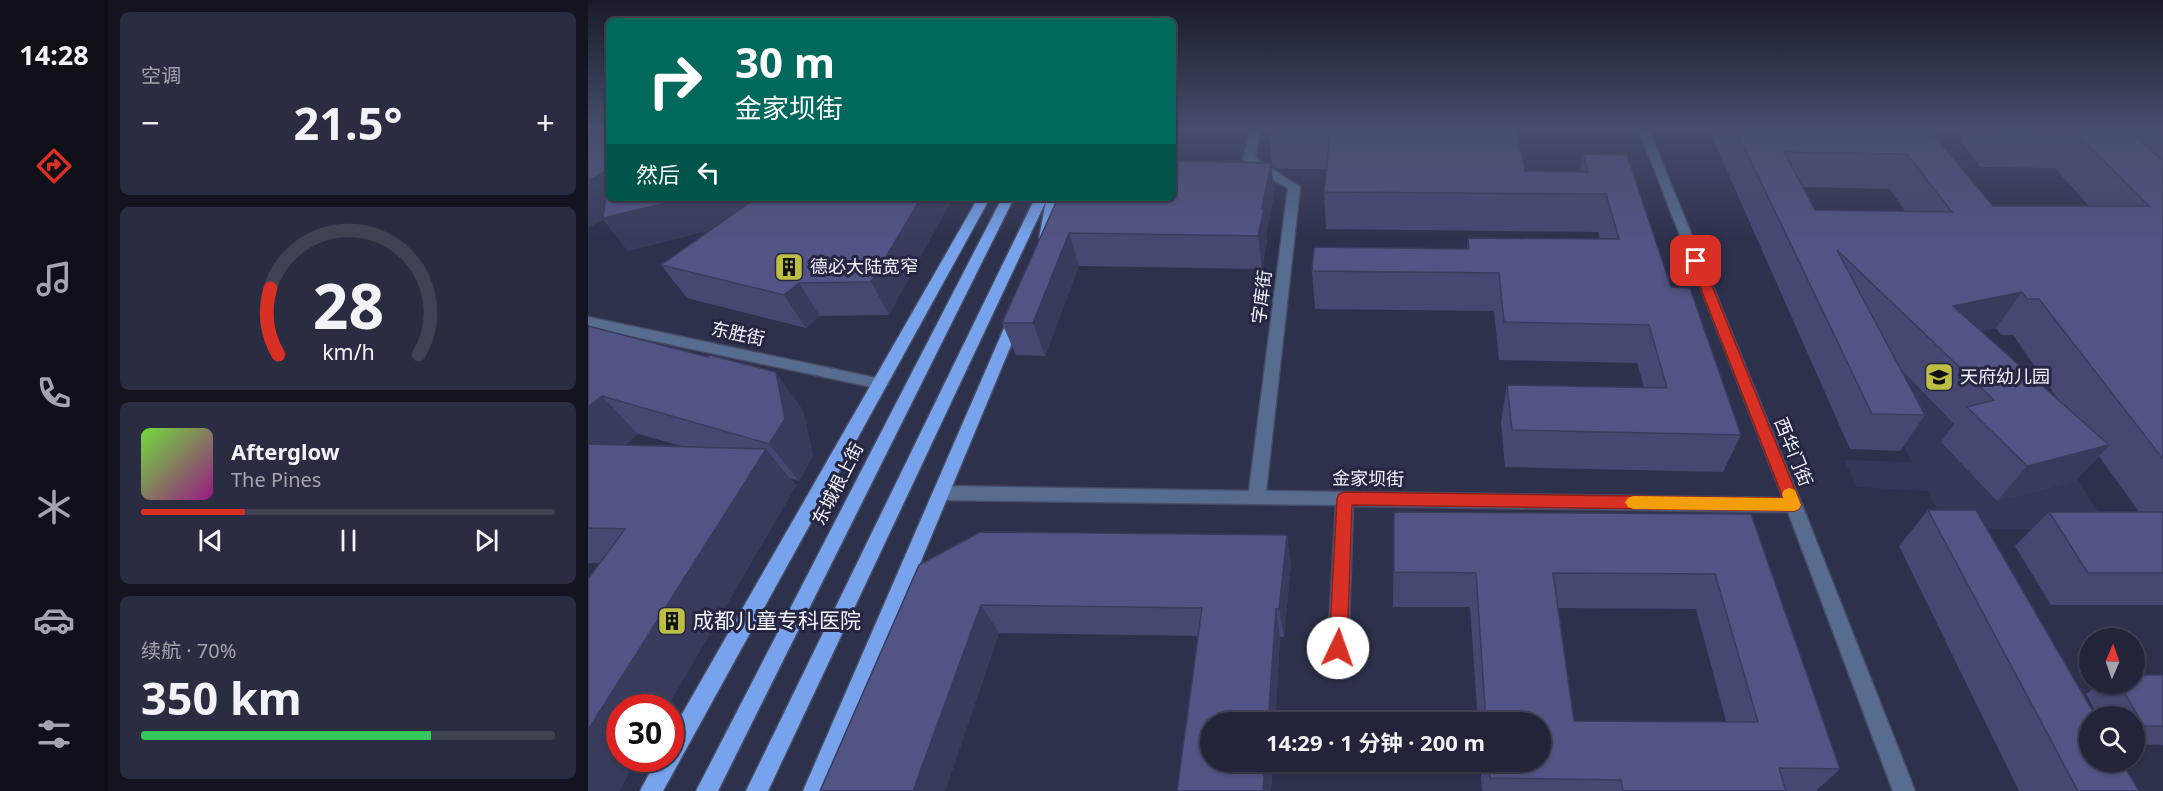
<!DOCTYPE html>
<html lang="zh">
<head>
<meta charset="utf-8">
<style>
	:root { --surface:#222539; --page:#2a2d41; --text:#f1f3f6; --muted:#a2a5ae; --line:#3f4253; --accent:#d93025 }
	body { margin:0; font-family:"Noto Sans","Noto Sans SC",sans-serif; background:var(--page); color:var(--text); height:100vh; display:flex; flex-direction:column; font-size:22px; white-space:nowrap }
	* { box-sizing:border-box; margin:0 }
	p { font-size:20px; color:var(--muted) }
	.icon { flex:none; width:33px; height:33px; fill:none; stroke:currentColor; stroke-width:2; stroke-linecap:round; stroke-linejoin:round }
	.map { position:relative; flex:1; overflow:hidden }
	.side { display:flex; flex-direction:column; gap:12px; padding:12px; background:#13141f; width:480px }
	.side>* { flex:none }
	.hud { position:absolute; left:18px; top:18px; width:570px; height:183px; border-radius:9px; box-shadow:0 2px 4px #0004,0 0 0 2px var(--line); background:#00695c; color:#fff; overflow:hidden }
	.needle { width:39px; rotate:2deg }
	.fabs { position:absolute; left:1491px; top:628px; display:grid; gap:12px }
	.fabs a { display:grid; place-items:center; width:66px; height:66px; border-radius:50%; background:var(--surface); box-shadow:0 2px 4px #0004,0 0 0 2px var(--line); font-size:30px }
	.speed { position:absolute; left:18px; top:694px; display:flex; gap:12px; font-size:30px; font-weight:700; text-align:center }
	.speed>* { display:grid; place-content:center; width:78px; height:78px; border-radius:50%; background:var(--surface); box-shadow:0 2px 4px #0004,0 0 0 2px var(--line); line-height:1 }
	.speed .limit { border:9px solid #d22; background:#fff; color:#111 }
	.pin { position:absolute; display:grid; place-items:center; width:51px; height:51px; color:#fff; margin:-26px; border-radius:12px; box-shadow:0 3px 9px #0006 }
	.me { position:absolute; width:66px; margin:-33px; rotate:3deg; stroke-linejoin:round; filter:drop-shadow(0 0 4px #0008) }
	.turn { display:flex; align-items:center; gap:21px; height:126px; padding:0 30px; font-size:27px }
	.turn .icon { width:78px; height:78px; stroke-width:2.5 }
	.turn b { display:block; font-size:42px; line-height:51px }
	.then { display:flex; align-items:center; height:57px; padding:0 30px; background:#0003; gap:12px; font-size:22px }
	.big { font-size:45px; font-weight:700; line-height:1.1 }
	.side .tile { flex:1; display:flex; flex-direction:column; justify-content:center; gap:9px; min-width:0; padding:0 21px; border-radius:9px; background:var(--page) }
	.side .dial { align-items:center; gap:0 }
	.dial svg { height:156px; overflow:visible; fill:none; stroke:var(--line); stroke-width:7; stroke-linecap:round; text-anchor:middle }
	.dial text { fill:var(--text); stroke:none }
	.song { display:flex; align-items:center; gap:18px }
	.cover { width:72px; height:72px; border-radius:9px; background:linear-gradient(135deg,hsl(100 70% 55%),hsl(310 70% 35%)) }
	.played { height:6px; border-radius:3px; background:linear-gradient(90deg,var(--accent) 25%,var(--line) 25%) }
	.keys { display:flex; justify-content:space-around; direction:ltr }
	.heat { display:flex; justify-content:space-between; align-items:center; font-size:33px; direction:ltr }
	.charge { height:9px; border-radius:4px; background:linear-gradient(90deg,#34c759 70%,var(--line) 0) }
	.trip { position:absolute; left:612px; top:712px; width:351px; height:60px; border-radius:30px; background:var(--surface); box-shadow:0 2px 4px #0004,0 0 0 2px var(--line); font-weight:700; line-height:60px; text-align:center }
	main { display:flex; flex:1; min-height:0 }
	.tab-bar { display:flex; flex-direction:column; width:108px; justify-content:space-around; align-items:center; background:#0e0f17; color:var(--muted) }
	.tab-bar .icon { width:42px; height:42px }
	.tab-bar .current { color:var(--accent) }
	.tab-bar b { font-size:27px; color:var(--text) }
	.map>svg:first-child { display:block }
</style>
</head>
<body>
<main>
<nav class="tab-bar">
<b>14:28</b>
<svg class="icon current" aria-label="directions" viewBox="0 0 24 24"><path d="M12 3l9 9-9 9-9-9zM9 14v-3h6M13 9l2 2-2 2"/></svg>
<svg class="icon" aria-label="music" viewBox="0 0 24 24"><path d="M9 18V5l10-2v13"/><circle cx="6" cy="18" r="3"/><circle cx="16" cy="16" r="3"/></svg>
<svg class="icon" aria-label="phone" viewBox="0 0 24 24"><path d="M5 4h4l2 5-3 2q2 4 5 5l2-3 5 2v4C11 20 4 13 5 4z"/></svg>
<svg class="icon" aria-label="climate" viewBox="0 0 24 24"><path d="M12 3v18M4 7l16 10M4 17L20 7"/></svg>
<svg class="icon" aria-label="car" viewBox="0 0 24 24"><path d="M5 17H2v-5l4-1 3-4h7l3 4 3 1v5h-3M9 17h6M6 11h13"/><circle cx="7" cy="17" r="2"/><circle cx="17" cy="17" r="2"/></svg>
<svg class="icon" aria-label="filters" viewBox="0 0 24 24"><path d="M4 7h16M4 17h16"/><circle cx="9" cy="7" r="2"/><circle cx="15" cy="17" r="2"/></svg>
</nav>
<section class="side">
<div class="tile"><p>空调</p>
<div class="heat"><a>−</a><b class="big">21.5°</b><a>+</a></div>
</div>
<div class="tile dial"><svg viewBox="0 0 100 80">
<path d="M14 69A42 42 0 1 1 86 69"/>
<path d="M14 69A42 42 0 0 1 10 35" stroke="#d93025"/>
<text x="50" y="56" font-size="32" font-weight="700">28</text>
<text x="50" y="72" font-size="11">km/h</text>
</svg></div>
<div class="tile">
<div class="song"><i class="cover"></i><div><b>Afterglow</b><p>The Pines</p></div></div>
<div class="played"></div>
<div class="keys"><svg class="icon" aria-label="previous" viewBox="0 0 24 24"><path d="M18 5L8 12l10 7zM5 5v14"/></svg><svg class="icon" aria-label="pause" viewBox="0 0 24 24"><path d="M8 5v14M16 5v14"/></svg><svg class="icon" aria-label="next" viewBox="0 0 24 24"><path d="M6 5l10 7-10 7zM19 5v14"/></svg></div>
</div>
<div class="tile"><p>续航 · 70%</p><b class="big">350 km</b><div class="charge"></div></div>
</section>
<div class="map">
<svg width="1575" height="791" viewBox="0 0 1575 791">
	<rect width="100%" height="100%" fill="#2e314c"/>
	<!-- built -->
	<path fill="#353759" d="M 1238,292 L 1367,294 L 1523,531 L 1359,528 L 1339,491 L 1269,487 L 1256,460 L 1324,462 Z"/>
	<g fill="none" stroke-linecap="round" stroke-linejoin="round">
		<!-- minor casing -->
		<g stroke="#494c65" stroke-width="3">
			<path id="minor" d="M 663,128 L 673,128 L 667,158 L 712,187 L 678,491 L 1195,498 L 1050,128 L 1060,128 L 1214,505 L 1327,791 L 1305,791 L 1200,512 L 765,506 L 760,648 L 757,654 L 750,657 L 743,654 L 740,648 L 748,505 L 354,500 L 348,498 L 346,493 L 348,488 L 354,486 L 661,491 L 700,188 L 667,170 L 655,159 Z
				M 0,317 L 293,379 L 300,384 L 293,389 L 0,327 Z"/>
		</g>
		<!-- major casing -->
		<g stroke="#494c65" stroke-width="3">
			<path id="major" d="M 390,198 L 402,198 L 75,791 L 52,791 L 69,759 L 82,759 L 82,735 Z
				M 414,198 L 426,198 L 130,791 L 108,791 Z
				M 447,198 L 470,198 L 463,238 L 457,242 L 451,238 L 458,201 L 180,791 L 158,791 Z
				M 427,314 L 434,319 L 237,791 L 215,791 L 420,319 Z"/>
		</g>
		<!-- minor -->
		<use href="#minor" fill="#566d90" fill-rule="evenodd"/>
		<!-- major -->
		<use href="#major" fill="#76a3ec" fill-rule="evenodd"/>
	</g>
	<!-- wall -->
	<path fill="#464872" fill-rule="evenodd" d="M 0,128 L 21,198 L 286,198 L 301,315 L 232,316 L 218,328 L 99,298 L 73,265 L 122,230 L 40,251 L 15,219 L 0,228 Z
		M 928,128 L 937,171 L 992,172 L 995,154 L 1083,287 L 1153,435 L 1135,472 L 917,467 L 913,422 L 919,385 L 1056,387 L 1049,363 L 911,360 L 906,311 L 727,309 L 724,271 L 879,249 L 880,238 L 1012,239 L 1010,232 L 738,229 L 736,192 L 738,169 L 688,169 L 684,166 L 681,130 Z
		M 1120,128 L 1340,128 L 1405,206 L 1501,206 L 1467,168 L 1393,167 L 1372,141 L 1379,128 L 1575,128 L 1575,605 L 1463,605 L 1427,546 L 1461,512 L 1551,512 L 1511,456 L 1487,481 L 1409,501 L 1353,442 L 1366,424 L 1312,368 L 1337,415 L 1312,451 L 1262,449 ZM 1215,187 L 1302,189 L 1317,211 L 1227,210 ZM 1408,328 L 1413,335 L 1425,335 L 1472,402 L 1393,331 Z
		M 683,163 L 686,194 L 678,235 L 679,241 L 674,269 L 491,266 L 457,356 L 428,355 L 414,323 L 470,198 Z
		M 0,326 L 215,410 L 225,456 L 211,481 L 202,478 L 208,486 L 32,759 L 49,759 L 31,791 L 12,563 L 0,563 ZM 50,434 L 94,446 L 37,445 Z
		M 1340,510 L 1551,791 L 1431,791 L 1311,546 Z
		M 806,512 L 1163,514 L 1252,769 L 1228,791 L 894,791 L 892,762 L 952,762 L 952,723 L 890,723 L 882,607 L 805,607 ZM 970,608 L 1108,609 L 1138,721 L 986,721 Z
		M 703,564 L 696,637 L 692,637 L 683,791 L 589,791 L 610,636 L 411,633 L 357,791 L 232,791 L 331,565 Z
		M 1575,675 L 1575,745 L 1546,744 L 1546,717 L 1511,717 L 1498,694 L 1511,684 L 1546,684 Z"/>
	<!-- shaded-wall -->
	<path fill="#393b5c" d="M 683,163 L 686,194 L 678,235 L 679,241 L 674,269 L 670,236 L 674,209 Z
		M 21,169 L 99,198 L 200,198 L 207,209 L 40,251 L 15,219 L 0,228 L 0,181 Z
		M 333,198 L 365,198 L 301,315 L 283,282 Z
		M 481,233 L 491,266 L 457,356 L 445,323 Z
		M 211,283 L 232,316 L 218,328 L 196,295 Z
		M 1434,292 L 1408,328 L 1344,341 L 1365,306 Z
		M 188,372 L 215,410 L 225,456 L 211,481 L 181,444 Z
		M 14,396 L 50,434 L 5,472 L 0,491 L 0,407 Z
		M 1521,445 L 1487,481 L 1409,501 L 1439,466 Z
		M 178,449 L 208,486 L 79,708 L 32,708 L 32,759 L 49,759 L 31,791 L 0,791 L 0,730 Z
		M 699,535 L 703,564 L 696,637 L 691,609 Z
		M 393,605 L 411,633 L 357,791 L 325,791 Z
		M 688,609 L 692,637 L 687,723 L 680,723 Z
		M 677,762 L 684,762 L 683,791 L 675,791 Z"/>
	<!-- building -->
	<path fill="#515484" stroke="#393b5c" stroke-width="1.5" fill-rule="evenodd" d="M 0,128 L 21,128 L 21,169 L 0,181 Z
		M 681,128 L 928,128 L 937,171 L 1000,172 L 995,154 L 1039,155 L 1083,287 L 1102,288 L 1153,435 L 924,430 L 919,385 L 1079,388 L 1061,325 L 916,322 L 911,273 L 724,271 L 726,247 L 881,249 L 880,238 L 1031,239 L 1018,194 L 736,192 L 742,133 L 684,133 L 681,130 Z
		M 1147,128 L 1340,128 L 1405,206 L 1561,206 L 1489,134 L 1413,133 L 1409,128 L 1575,128 L 1575,136 L 1548,136 L 1575,161 L 1575,459 L 1451,299 L 1439,299 L 1434,292 L 1365,306 L 1521,445 L 1439,466 L 1379,407 L 1406,400 L 1249,250 L 1337,415 L 1284,414 ZM 1196,152 L 1319,154 L 1364,212 L 1227,210 Z
		M 585,161 L 683,163 L 674,209 L 676,209 L 670,236 L 481,233 L 445,323 L 414,323 L 470,198 L 585,198 Z
		M 21,172 L 21,198 L 99,198 L 15,218 Z
		M 168,198 L 286,198 L 291,199 L 292,198 L 333,198 L 283,282 L 211,283 L 196,295 L 73,265 Z
		M 0,326 L 120,357 L 122,355 L 188,372 L 197,419 L 181,444 L 14,396 L 0,407 Z
		M 1,444 L 178,449 L 0,730 L 0,579 L 37,529 L 0,528 L 0,445 Z
		M 1340,510 L 1388,510 L 1508,717 L 1502,717 L 1502,762 L 1534,762 L 1551,791 L 1490,791 Z
		M 806,512 L 1163,514 L 1252,769 L 1191,768 L 1198,791 L 1035,791 L 1033,780 L 902,778 L 901,762 L 952,762 L 952,723 L 898,723 L 888,573 L 806,572 ZM 965,573 L 1127,574 L 1170,722 L 986,721 Z
		M 1461,512 L 1575,512 L 1575,573 L 1500,573 Z
		M 392,532 L 699,535 L 691,609 L 688,609 L 680,723 L 622,723 L 622,762 L 677,762 L 675,791 L 589,791 L 614,608 L 393,605 L 325,791 L 232,791 L 331,565 Z
		M 1546,675 L 1575,675 L 1575,726 L 1556,726 L 1531,684 L 1546,684 Z"/>
	<!-- sky -->
	<linearGradient id="sky" x2="0" y2="1"><stop stop-color="#191b2a"/><stop offset="0.54" stop-color="#464e6c"/><stop offset="1" stop-color="#464e6c" stop-opacity="0"/></linearGradient>
	<rect width="1575" height="239" fill="url(#sky)"/>
	<!-- route -->
	<path fill="#d93025" stroke="#8d1f18" stroke-width="1.5" d="M 1108,257 L 1114,261 L 1213,505 L 1211,509 L 1206,511 L 764,505 L 759,648 L 756,653 L 750,656 L 744,653 L 741,648 L 749,499 L 751,494 L 757,492 L 1195,498 L 1102,261 Z"/>
	<!-- slow -->
	<path fill="#f59e0b" d="M 1201,488 L 1207,490 L 1213,505 L 1211,509 L 1206,511 L 1045,509 L 1040,507 L 1037,502 L 1040,498 L 1045,496 L 1195,498 L 1194,494 L 1196,490 Z"/>
	<!-- icons -->
	<defs>
		<g id="building-square" transform="scale(1.5)"><rect x="-9" y="-9" width="18" height="18" rx="4" fill="#bebf42" stroke="#252641"/><path d="M-4-6H4V6H1V3H-1V6H-4ZM-2.5-4.3h1.7v1.8h-1.7ZM.8-4.3h1.7v1.8H.8ZM-2.5-1h1.7V.8h-1.7ZM.8-1h1.7V.8H.8Z" fill="#111"/></g>
		<g id="school-square" transform="scale(1.5)"><rect x="-9" y="-9" width="18" height="18" rx="4" fill="#bebf42" stroke="#252641"/><path d="M0-5L7-2L0 1L-7-2ZM-4 1L0 2.5L4 1V4Q0 6-4 4Z" fill="#111"/></g>
	</defs>
	<g fill-rule="evenodd">
		<use href="#building-square" x="201" y="267"/>
		<use href="#school-square" x="1351" y="377"/>
		<use href="#building-square" x="84" y="621"/>
	</g>
	<g text-anchor="middle" stroke-width="6" stroke-linejoin="round" paint-order="stroke">
		<!-- poi labels -->
		<g font-size="18" fill="#f2f4ff" stroke="#252641" text-anchor="start">
			<text x="222" y="273">德必大陆宽窄</text>
			<text x="1372" y="383">天府幼儿园</text>
		</g>
		<!-- street labels -->
		<g font-size="18" fill="#f2f4ff" stroke="#252641">
			<text transform="translate(674 297) rotate(-83)" y="6">字库街</text>
			<text transform="translate(150 334) rotate(12)" y="6">东胜街</text>
			<text transform="translate(1205 452) rotate(68)" y="6">西华门街</text>
			<text transform="translate(780 479) rotate(1)" y="6">金家坝街</text>
			<text transform="translate(250 484) rotate(-63)" y="6">东城根上街</text>
		</g>
		<!-- near-poi labels -->
		<g font-size="21" fill="#f2f4ff" stroke="#252641" text-anchor="start">
			<text x="105" y="628">成都儿童专科医院</text>
		</g>
	</g>
</svg>
<div class="fabs">
<a><svg class="needle" viewBox="-14 -14 28 28"><path d="M0-13l5 13h-10z" fill="#e53935"/><path d="M0 13l5-13h-10z" fill="#a2a5ae"/></svg></a>
<a><svg class="icon" aria-label="search" viewBox="0 0 24 24"><circle cx="10" cy="10" r="6"/><path d="M15 15l6 6"/></svg></a>
</div>
<div class="speed"><div class="limit">30</div></div>
<div class="pin" style="left:1108px;top:261px;background:#d93025"><svg class="icon" aria-label="arrive" viewBox="0 0 24 24"><path d="M6 21V4h12l-3 4 3 4H6"/></svg></div>
<svg class="me" style="left:750px;top:648px" viewBox="-20 -20 40 40"><circle r="19" fill="#fff"/><path d="M0-13L10 11 0 6-10 11z" fill="#d93025"/></svg>
<div class="trip">14:29 · 1 分钟 · 200 m</div>
<div class="hud">
<div class="turn"><svg class="icon" aria-label="right" viewBox="0 0 24 24"><path d="M7 20v-9h11M14 6l5 5-5 5"/></svg><div><b>30 m</b>金家坝街</div></div>
<div class="then">然后<svg class="icon" aria-label="left" viewBox="0 0 24 24"><path d="M17 20v-9H6M10 6l-5 5 5 5"/></svg></div>
</div>
</div>
</main>
</body>
</html>
